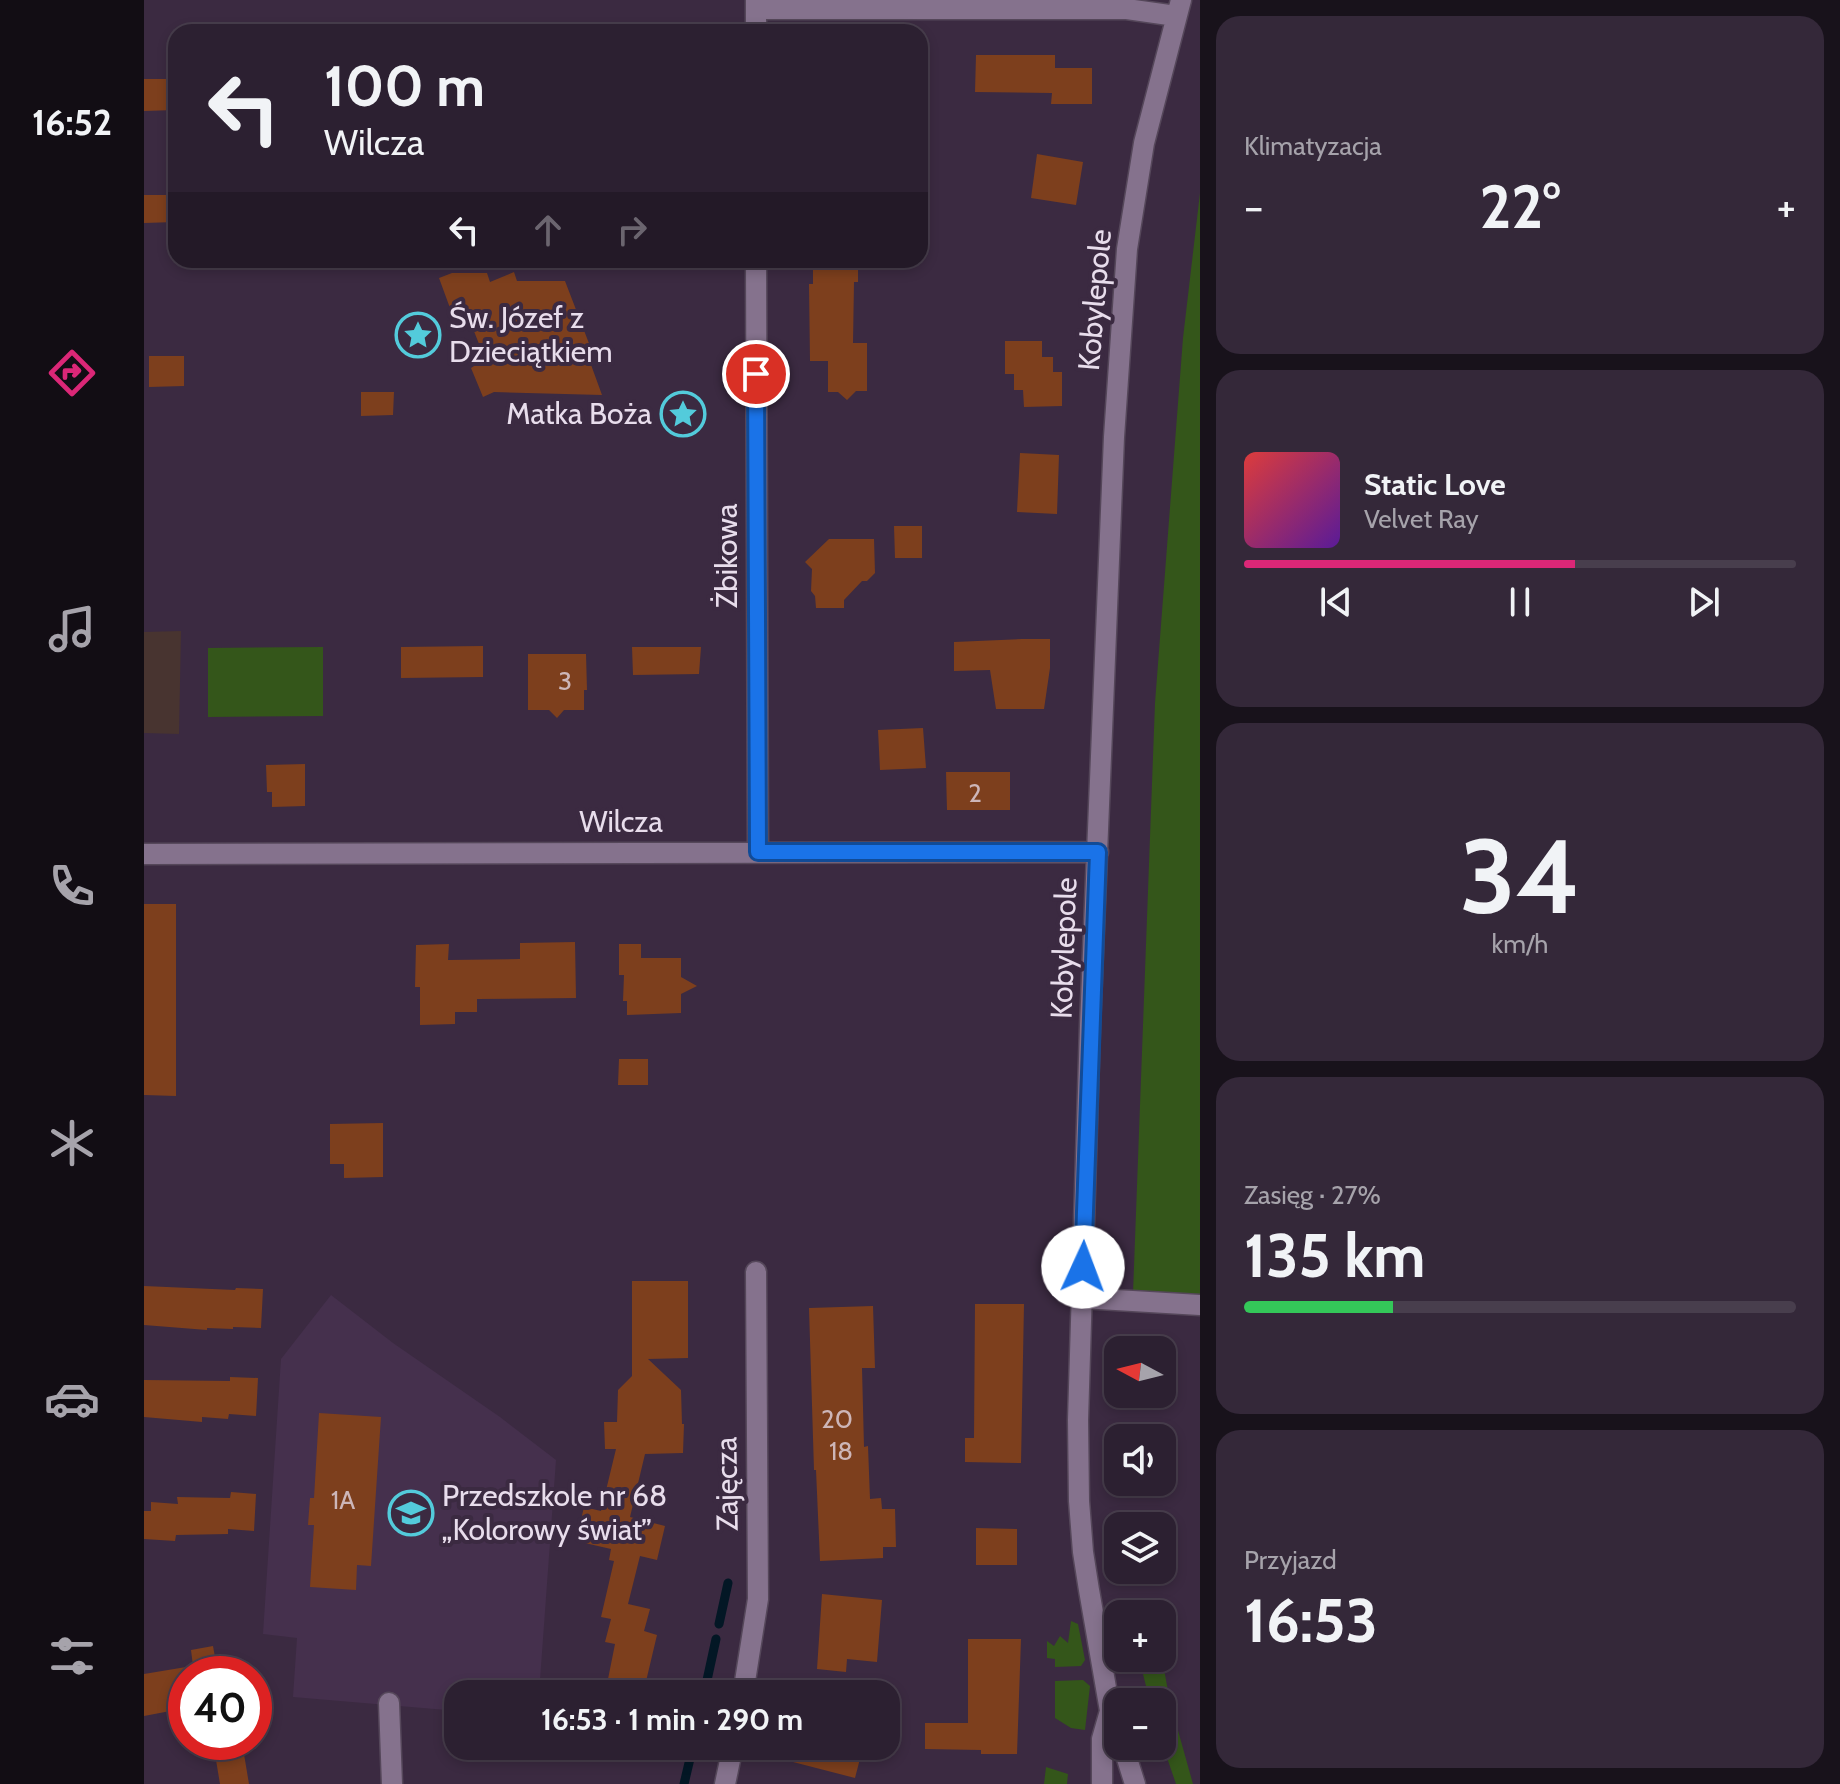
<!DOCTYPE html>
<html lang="pl">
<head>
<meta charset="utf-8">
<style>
	:root { --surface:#2c2031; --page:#342839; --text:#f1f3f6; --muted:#a6a3ab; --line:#483e4d; --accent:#db2777 }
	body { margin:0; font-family:Cabin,sans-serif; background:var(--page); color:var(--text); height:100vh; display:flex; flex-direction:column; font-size:30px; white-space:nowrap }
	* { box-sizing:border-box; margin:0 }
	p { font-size:26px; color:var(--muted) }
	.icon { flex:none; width:44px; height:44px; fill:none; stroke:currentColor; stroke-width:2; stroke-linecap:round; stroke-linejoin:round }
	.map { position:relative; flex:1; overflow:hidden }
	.side { display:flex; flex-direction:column; gap:16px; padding:16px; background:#18121b; width:640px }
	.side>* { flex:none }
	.top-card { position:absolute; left:24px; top:24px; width:760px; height:244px; border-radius:24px; box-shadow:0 4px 12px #0003,0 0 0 2px var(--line); background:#2c2031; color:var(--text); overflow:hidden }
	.needle { width:52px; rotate:277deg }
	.buttons { position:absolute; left:960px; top:1336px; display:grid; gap:16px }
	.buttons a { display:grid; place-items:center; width:72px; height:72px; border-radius:16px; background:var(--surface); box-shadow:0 4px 12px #0003,0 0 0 2px var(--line); font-size:40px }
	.speed { position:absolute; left:24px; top:1656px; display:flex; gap:16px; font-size:40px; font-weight:700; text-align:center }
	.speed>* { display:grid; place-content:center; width:104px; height:104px; border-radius:50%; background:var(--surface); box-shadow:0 4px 12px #0003,0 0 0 2px var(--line); line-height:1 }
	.speed .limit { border:12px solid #d22; background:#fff; color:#111 }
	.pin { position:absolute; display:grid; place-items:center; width:68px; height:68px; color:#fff; margin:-34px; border:4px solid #fff; border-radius:50%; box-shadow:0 2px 8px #0007 }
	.me { position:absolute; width:88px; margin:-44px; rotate:2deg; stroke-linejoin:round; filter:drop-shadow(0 0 6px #0008) }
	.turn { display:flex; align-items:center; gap:28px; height:168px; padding:0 24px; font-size:36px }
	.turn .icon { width:104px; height:104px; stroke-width:2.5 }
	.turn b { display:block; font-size:56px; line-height:68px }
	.lanes { display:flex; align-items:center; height:76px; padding:0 24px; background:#0003; justify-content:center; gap:40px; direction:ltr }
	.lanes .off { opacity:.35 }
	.big { font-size:60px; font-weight:700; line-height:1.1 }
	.side .widget { flex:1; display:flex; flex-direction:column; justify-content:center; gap:12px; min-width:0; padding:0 28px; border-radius:24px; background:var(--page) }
	.side .dial { align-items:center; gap:0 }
	.dial b { font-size:104px; line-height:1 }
	.song { display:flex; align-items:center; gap:24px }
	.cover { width:96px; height:96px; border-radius:12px; background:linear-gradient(135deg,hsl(0 70% 55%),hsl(270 70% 35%)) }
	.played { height:8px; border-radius:4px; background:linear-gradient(90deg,var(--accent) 60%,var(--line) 60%) }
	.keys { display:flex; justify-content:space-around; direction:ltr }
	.heat { display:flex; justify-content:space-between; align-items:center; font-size:44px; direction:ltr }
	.charge { height:12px; border-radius:6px; background:linear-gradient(90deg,#34c759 27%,var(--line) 0) }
	.trip { position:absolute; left:300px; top:1680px; width:456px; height:80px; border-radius:24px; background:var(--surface); box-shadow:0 4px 12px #0003,0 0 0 2px var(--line); font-weight:700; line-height:80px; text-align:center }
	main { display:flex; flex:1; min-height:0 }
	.menu { display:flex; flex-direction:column; width:144px; justify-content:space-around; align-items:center; background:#120d14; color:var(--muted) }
	.menu .icon { width:56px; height:56px }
	.menu .current { color:var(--accent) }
	.menu b { font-size:36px; color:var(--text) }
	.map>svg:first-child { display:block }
</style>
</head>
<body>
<main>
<nav class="menu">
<b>16:52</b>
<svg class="icon current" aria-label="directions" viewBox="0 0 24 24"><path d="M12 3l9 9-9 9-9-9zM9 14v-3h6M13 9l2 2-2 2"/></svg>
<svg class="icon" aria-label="music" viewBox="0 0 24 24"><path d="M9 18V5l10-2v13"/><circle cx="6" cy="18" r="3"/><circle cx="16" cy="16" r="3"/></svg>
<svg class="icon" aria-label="phone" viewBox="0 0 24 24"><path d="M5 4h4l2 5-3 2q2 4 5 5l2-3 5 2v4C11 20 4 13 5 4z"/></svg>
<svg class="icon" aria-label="climate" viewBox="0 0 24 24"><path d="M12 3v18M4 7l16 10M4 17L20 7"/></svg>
<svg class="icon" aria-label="car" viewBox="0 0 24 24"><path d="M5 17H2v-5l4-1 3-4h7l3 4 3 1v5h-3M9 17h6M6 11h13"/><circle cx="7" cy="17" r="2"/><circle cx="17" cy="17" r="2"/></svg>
<svg class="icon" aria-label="filters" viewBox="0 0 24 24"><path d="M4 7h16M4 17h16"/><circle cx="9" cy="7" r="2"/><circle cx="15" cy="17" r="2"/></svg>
</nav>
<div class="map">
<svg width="1056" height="1784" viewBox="0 0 1056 1784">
	<rect width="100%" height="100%" fill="#3b2a41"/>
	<!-- commercial -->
	<path fill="#483430" d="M 37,631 L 35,734 L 0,733 L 0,755 L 0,632 Z"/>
	<!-- built -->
	<path fill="#45304d" d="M 187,1295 L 249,1343 L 356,1417 L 412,1460 L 395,1694 L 314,1694 L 314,1711 L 149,1697 L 153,1638 L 119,1634 L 137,1359 Z"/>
	<!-- green -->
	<path fill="#34561a" d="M 1056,193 L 1056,1297 L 989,1293 L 1011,703 L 1039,338 Z
		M 179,647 L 179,716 L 64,717 L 64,648 Z
		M 927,1621 L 934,1624 L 941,1660 L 937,1666 L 911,1667 L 911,1659 L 903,1658 L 903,1641 L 910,1646 L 916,1636 L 924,1643 Z
		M 995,1658 L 1018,1658 L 1026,1702 L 1049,1784 L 1032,1784 L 1018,1743 L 1018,1702 L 1006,1702 Z
		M 939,1680 L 946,1686 L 941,1730 L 927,1728 L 911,1718 L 911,1681 Z
		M 902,1767 L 924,1774 L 923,1784 L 900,1784 Z"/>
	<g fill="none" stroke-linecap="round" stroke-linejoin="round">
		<!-- stream -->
		<path stroke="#031725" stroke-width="9" d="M 575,1624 L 584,1583
			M 560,1694 L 572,1639
			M 540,1784 L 549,1746"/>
	</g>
	<!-- building -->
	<path fill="#7d3f1d" d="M 832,55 L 911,55 L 911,68 L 948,68 L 948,104 L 907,104 L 908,93 L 831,92 Z
		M 0,79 L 32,79 L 32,110 L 0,111 Z
		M 893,154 L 939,162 L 932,205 L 887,198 Z
		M 0,195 L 32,195 L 32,222 L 0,223 Z
		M 669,260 L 714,260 L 714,282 L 710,282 L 709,343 L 723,343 L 723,391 L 712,391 L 703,400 L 694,392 L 684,392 L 684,361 L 666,361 L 665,284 L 669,284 Z
		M 370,272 L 373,281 L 421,281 L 451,359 L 446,362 L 458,395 L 350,392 L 339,397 L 327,368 L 341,359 L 318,301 L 306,308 L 295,278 L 308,273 L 343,273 L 346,282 Z
		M 861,341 L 898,341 L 898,357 L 909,357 L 909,372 L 918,372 L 918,406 L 880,407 L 879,390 L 870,390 L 870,374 L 861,374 Z
		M 5,356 L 40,356 L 40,386 L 5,387 Z
		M 217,392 L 250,392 L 249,415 L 217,416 Z
		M 876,453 L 915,455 L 913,514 L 873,512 Z
		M 750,526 L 778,526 L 778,558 L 751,558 Z
		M 685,539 L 730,539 L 731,573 L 723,581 L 718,581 L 700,600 L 700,608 L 672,608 L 671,596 L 667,591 L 668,569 L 661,562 Z
		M 878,639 L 906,639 L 906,668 L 900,709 L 852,709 L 846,670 L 810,671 L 810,642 Z
		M 339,646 L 339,677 L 257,678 L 257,647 Z
		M 488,647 L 557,647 L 555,674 L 489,675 Z
		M 384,654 L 442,654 L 443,690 L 440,690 L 440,710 L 420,710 L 413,718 L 405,710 L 384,710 Z
		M 779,728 L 782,768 L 736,770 L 734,730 Z
		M 161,764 L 161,806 L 128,807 L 128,792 L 123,792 L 122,765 Z
		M 802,772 L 866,772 L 866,810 L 803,810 Z
		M 0,904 L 32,904 L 32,1096 L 0,1095 Z
		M 431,942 L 432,998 L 333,999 L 333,1012 L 311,1012 L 311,1024 L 276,1025 L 276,987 L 271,987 L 272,945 L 305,944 L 304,960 L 376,959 L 376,943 Z
		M 475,944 L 497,944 L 497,958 L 537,958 L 537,977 L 553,986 L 537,994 L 537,1013 L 483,1015 L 483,1001 L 479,1001 L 480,975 L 475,975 Z
		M 475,1059 L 504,1059 L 504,1085 L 474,1085 Z
		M 239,1123 L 239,1177 L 200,1178 L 200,1164 L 186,1164 L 186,1124 Z
		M 488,1281 L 544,1281 L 544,1358 L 504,1359 L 537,1390 L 538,1424 L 540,1424 L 539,1453 L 501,1454 L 486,1517 L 521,1526 L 513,1560 L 496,1556 L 484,1604 L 506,1609 L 500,1631 L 513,1635 L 499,1694 L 461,1694 L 471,1644 L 461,1642 L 467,1619 L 457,1617 L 470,1561 L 465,1560 L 467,1549 L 432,1541 L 440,1507 L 457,1511 L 472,1449 L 461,1449 L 460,1422 L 473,1422 L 474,1390 L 488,1376 Z
		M 0,1286 L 91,1290 L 92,1288 L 119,1289 L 117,1328 L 89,1327 L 89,1329 L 63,1328 L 63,1330 L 0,1325 Z
		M 831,1304 L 880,1304 L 877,1463 L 821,1462 L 821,1438 L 830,1438 Z
		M 729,1306 L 731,1368 L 718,1368 L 720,1447 L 724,1446 L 726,1499 L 737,1498 L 738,1509 L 751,1509 L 752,1547 L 739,1547 L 739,1558 L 676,1561 L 672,1470 L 670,1470 L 665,1308 Z
		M 86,1377 L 114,1378 L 112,1416 L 85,1414 L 84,1419 L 58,1417 L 58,1422 L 0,1417 L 0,1380 L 86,1381 Z
		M 175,1413 L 237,1417 L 227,1566 L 213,1565 L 212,1590 L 166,1587 L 170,1525 L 164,1525 L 166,1498 L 170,1498 Z
		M 87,1492 L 112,1494 L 110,1531 L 84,1529 L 84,1534 L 32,1535 L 31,1541 L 0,1539 L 0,1511 L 7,1511 L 7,1502 L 34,1504 L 33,1497 L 86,1498 Z
		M 832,1528 L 873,1529 L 873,1565 L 832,1565 Z
		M 678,1594 L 738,1600 L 733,1662 L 703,1659 L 702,1672 L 673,1669 Z
		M 824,1639 L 877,1639 L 873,1754 L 837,1754 L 837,1750 L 781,1749 L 781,1723 L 824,1723 Z
		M 69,1646 L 74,1674 L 50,1674 L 47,1650 Z
		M 42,1667 L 42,1708 L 0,1716 L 0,1674 Z
		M 69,1742 L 98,1742 L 105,1784 L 76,1784 Z
		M 619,1746 L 698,1746 L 718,1751 L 711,1778 L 618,1754 Z"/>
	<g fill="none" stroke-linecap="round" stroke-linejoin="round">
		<!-- minor casing -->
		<g stroke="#55475a" stroke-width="23">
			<path id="minor" d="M 612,0 L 612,32
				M 612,9 L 983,9 L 1032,16
				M 612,260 L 614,852
				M 0,854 L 954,852
				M 938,1298 L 1056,1305
				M 599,1694 L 614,1599 L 612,1272
				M 245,1703 L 248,1784
				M 974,1733 L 966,1711 L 945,1590 L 939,1552 L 935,1501 L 934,1420 L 946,1026 L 970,437 L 983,249 L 1000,143 L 1037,0
				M 979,1746 L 991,1784
				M 581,1784 L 589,1746
				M 958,1784 L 958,1739 L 966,1711"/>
		</g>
		<!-- minor -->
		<use href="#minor" stroke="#85728d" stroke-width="20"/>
	</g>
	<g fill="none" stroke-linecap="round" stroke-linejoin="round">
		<!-- route casing -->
		<g stroke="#114b97" stroke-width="20">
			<path id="route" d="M 612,374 L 614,852 L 954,852 L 939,1267"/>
		</g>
		<!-- route -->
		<use href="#route" stroke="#1a73e8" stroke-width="14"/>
	</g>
	<!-- icons -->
	<defs>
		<g id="sight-ring" transform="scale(2.3)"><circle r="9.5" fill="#3b2a41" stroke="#53cbdb" stroke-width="1.5"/><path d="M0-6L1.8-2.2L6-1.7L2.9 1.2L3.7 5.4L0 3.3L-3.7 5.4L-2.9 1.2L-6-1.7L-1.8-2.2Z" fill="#53cbdb"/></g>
		<g id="school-ring" transform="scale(2.3)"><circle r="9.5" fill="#3b2a41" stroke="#53cbdb" stroke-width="1.5"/><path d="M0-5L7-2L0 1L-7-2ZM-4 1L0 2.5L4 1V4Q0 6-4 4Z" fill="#53cbdb"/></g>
	</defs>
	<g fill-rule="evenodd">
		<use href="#sight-ring" x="274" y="335"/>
		<use href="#sight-ring" x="539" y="414"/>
		<use href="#school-ring" x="267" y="1513"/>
	</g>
	<g text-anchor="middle" stroke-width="8" stroke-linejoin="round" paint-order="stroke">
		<!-- number labels -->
		<g font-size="26" fill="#cdb6b8">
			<text x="421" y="690">3</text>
			<text x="831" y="802">2</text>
			<text x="693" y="1428">20</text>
			<text x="697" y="1460">18</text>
			<text x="199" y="1509">1A</text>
		</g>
		<!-- street labels -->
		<g font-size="30" fill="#e8ddec" stroke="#3b2a41">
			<text transform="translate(951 300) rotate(-85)" y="10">Kobylepole</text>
			<text transform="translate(583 556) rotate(-90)" y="10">Żbikowa</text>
			<text x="477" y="832">Wilcza</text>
			<text transform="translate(920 948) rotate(-88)" y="10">Kobylepole</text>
			<text transform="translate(583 1484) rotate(-91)" y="10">Zajęcza</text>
		</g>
		<!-- poi labels -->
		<g font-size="30" fill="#e8ddec" stroke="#3b2a41" text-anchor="start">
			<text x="305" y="328">Św. Józef z<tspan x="305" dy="34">Dzieciątkiem</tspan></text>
			<text x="508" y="424" text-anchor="end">Matka Boża</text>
			<text x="298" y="1506">Przedszkole nr 68<tspan x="298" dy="34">„Kolorowy świat”</tspan></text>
		</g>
	</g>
</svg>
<div class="buttons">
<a><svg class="needle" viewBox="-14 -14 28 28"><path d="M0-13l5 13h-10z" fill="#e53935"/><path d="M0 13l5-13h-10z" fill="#a6a3ab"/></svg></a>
<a><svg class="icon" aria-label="sound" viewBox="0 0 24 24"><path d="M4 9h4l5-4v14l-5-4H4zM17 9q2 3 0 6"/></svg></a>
<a><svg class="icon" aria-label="layers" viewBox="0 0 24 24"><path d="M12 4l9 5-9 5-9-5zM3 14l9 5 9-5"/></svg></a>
<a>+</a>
<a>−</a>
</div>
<div class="speed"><div class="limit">40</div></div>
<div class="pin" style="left:612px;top:374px;background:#d93025"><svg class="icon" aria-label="arrive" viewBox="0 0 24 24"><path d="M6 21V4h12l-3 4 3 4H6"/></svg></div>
<svg class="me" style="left:939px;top:1267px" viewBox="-20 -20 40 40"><circle r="19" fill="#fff"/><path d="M0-13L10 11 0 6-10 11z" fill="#1a73e8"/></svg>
<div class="trip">16:53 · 1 min · 290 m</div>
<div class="top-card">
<div class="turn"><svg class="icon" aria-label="left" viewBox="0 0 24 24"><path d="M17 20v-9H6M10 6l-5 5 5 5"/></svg><div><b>100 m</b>Wilcza</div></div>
<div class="lanes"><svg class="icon" aria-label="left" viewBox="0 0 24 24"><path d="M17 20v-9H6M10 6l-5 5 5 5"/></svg><svg class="icon off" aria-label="ahead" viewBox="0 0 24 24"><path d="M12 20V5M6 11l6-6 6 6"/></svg><svg class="icon off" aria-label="right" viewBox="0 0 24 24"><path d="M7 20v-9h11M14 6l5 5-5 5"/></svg></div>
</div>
</div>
<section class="side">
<div class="widget"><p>Klimatyzacja</p>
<div class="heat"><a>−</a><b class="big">22°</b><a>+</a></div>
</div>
<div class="widget">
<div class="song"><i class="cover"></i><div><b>Static Love</b><p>Velvet Ray</p></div></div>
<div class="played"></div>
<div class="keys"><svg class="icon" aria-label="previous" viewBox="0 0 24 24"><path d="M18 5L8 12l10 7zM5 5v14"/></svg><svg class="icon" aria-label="pause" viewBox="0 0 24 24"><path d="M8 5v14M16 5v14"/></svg><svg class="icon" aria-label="next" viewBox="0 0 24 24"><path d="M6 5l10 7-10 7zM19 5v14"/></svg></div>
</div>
<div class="widget dial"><b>34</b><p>km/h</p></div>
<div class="widget"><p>Zasięg · 27%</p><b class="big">135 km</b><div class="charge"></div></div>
<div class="widget"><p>Przyjazd</p><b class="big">16:53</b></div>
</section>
</main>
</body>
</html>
